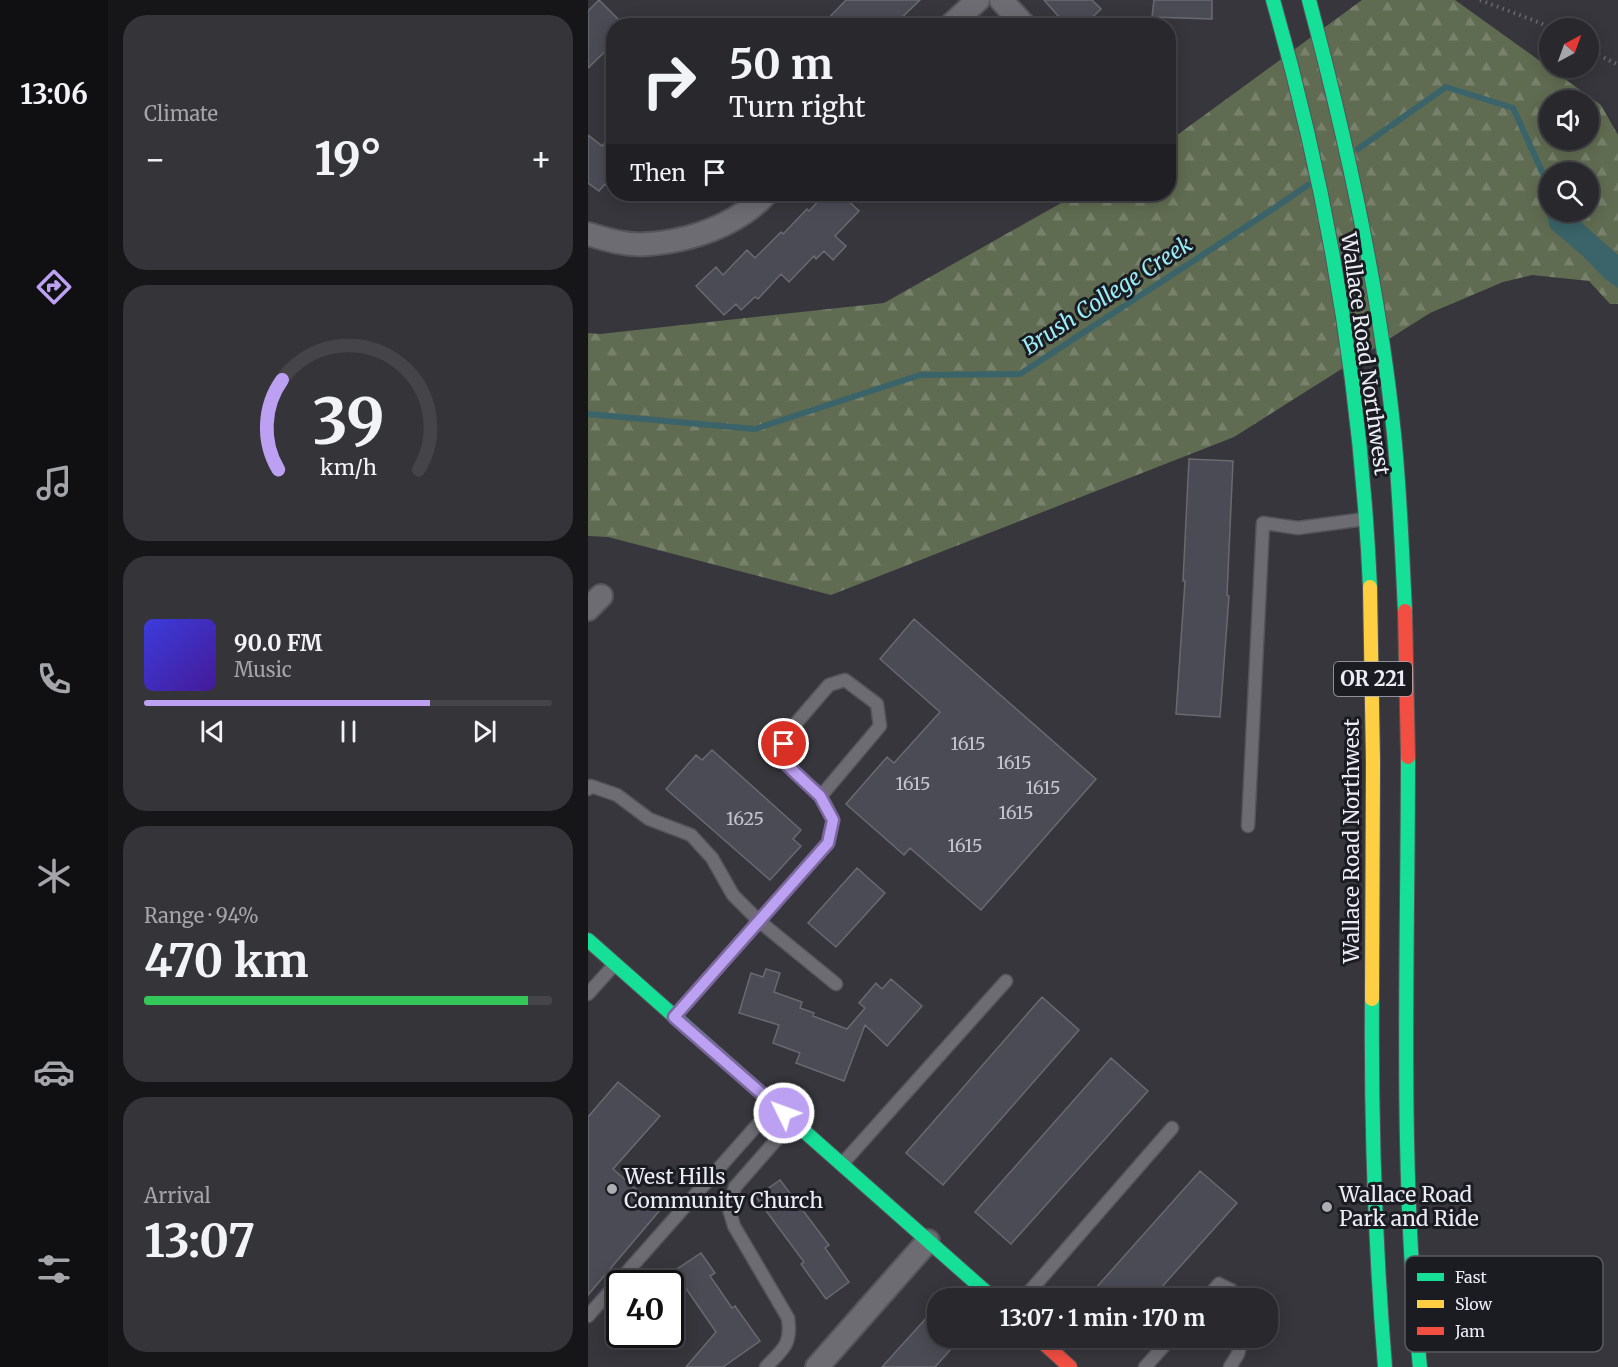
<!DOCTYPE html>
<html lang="en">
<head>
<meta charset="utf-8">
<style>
	:root { --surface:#28282d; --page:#343439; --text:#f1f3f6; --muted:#a5a6aa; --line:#444449; --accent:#bca0f2 }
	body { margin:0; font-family:Merriweather,serif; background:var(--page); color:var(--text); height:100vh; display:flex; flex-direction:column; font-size:22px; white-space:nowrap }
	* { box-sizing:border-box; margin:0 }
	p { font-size:20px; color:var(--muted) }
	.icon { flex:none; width:33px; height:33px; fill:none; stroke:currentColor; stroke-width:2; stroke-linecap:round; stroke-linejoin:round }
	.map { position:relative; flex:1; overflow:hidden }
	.panel { display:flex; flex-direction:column; gap:15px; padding:15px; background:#161619; width:480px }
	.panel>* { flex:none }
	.guide { position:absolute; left:18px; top:18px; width:570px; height:183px; border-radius:24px; box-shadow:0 3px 15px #0003,0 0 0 2px var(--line); background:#28282d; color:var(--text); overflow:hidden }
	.needle { width:39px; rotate:41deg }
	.tools { position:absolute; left:951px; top:18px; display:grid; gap:12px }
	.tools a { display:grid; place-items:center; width:60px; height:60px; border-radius:50%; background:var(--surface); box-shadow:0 3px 15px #0003,0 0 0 2px var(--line); font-size:30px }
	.speed { position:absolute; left:18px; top:1270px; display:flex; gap:12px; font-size:30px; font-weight:700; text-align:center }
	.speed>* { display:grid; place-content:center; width:78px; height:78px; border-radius:50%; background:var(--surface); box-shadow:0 3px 15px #0003,0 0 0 2px var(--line); line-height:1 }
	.speed .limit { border:3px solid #111; border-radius:9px; background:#fff; color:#111 }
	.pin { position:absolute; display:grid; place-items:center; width:51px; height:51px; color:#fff; margin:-26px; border:3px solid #fff; border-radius:50%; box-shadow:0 2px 6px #0007 }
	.me { position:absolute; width:66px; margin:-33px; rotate:312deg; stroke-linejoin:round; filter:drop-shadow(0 0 4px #0008) }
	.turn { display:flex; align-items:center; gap:21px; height:126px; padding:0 24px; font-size:27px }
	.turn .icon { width:78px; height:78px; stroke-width:2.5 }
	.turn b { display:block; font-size:42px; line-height:51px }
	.then { display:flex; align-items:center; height:57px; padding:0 24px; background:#0003; gap:12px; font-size:22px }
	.big { font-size:45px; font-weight:700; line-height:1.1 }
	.panel .widget { flex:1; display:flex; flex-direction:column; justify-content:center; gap:9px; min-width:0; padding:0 21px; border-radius:24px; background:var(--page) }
	.panel .dial { align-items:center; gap:0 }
	.dial svg { height:156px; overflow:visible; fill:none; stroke:var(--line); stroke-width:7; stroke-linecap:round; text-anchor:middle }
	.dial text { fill:var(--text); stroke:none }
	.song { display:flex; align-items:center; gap:18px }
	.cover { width:72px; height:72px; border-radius:9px; background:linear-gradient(135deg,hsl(240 70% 55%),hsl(260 70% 35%)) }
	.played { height:6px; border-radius:3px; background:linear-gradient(90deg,var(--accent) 70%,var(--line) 70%) }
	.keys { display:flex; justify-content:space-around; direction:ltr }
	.heat { display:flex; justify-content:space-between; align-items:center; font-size:33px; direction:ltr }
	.charge { height:9px; border-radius:4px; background:linear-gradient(90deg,#34c759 94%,var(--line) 0) }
	.trip { position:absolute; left:339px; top:1288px; width:351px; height:60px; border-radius:24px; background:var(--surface); box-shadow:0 3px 15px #0003,0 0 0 2px var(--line); font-weight:700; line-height:60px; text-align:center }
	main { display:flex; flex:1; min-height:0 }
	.tabs { display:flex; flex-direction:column; width:108px; justify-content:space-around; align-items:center; background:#101012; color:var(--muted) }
	.tabs .icon { width:42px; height:42px }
	.tabs .current { color:var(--accent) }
	.tabs b { font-size:27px; color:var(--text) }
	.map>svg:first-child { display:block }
</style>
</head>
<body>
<main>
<nav class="tabs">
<b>13:06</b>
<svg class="icon current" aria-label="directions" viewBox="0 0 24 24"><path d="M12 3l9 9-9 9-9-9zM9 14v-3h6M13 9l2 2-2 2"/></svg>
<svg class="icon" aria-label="music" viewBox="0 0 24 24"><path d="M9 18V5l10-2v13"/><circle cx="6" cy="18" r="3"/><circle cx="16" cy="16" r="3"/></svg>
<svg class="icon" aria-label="phone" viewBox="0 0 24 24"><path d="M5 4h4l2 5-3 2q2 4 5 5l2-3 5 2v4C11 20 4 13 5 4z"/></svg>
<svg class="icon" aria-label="climate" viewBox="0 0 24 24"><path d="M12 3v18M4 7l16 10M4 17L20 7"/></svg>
<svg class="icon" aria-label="car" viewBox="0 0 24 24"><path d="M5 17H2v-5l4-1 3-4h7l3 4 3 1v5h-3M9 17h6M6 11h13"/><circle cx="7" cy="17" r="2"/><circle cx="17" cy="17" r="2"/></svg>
<svg class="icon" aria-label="filters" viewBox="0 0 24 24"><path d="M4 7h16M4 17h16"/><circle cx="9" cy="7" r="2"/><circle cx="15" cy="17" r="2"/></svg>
</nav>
<section class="panel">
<div class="widget"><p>Climate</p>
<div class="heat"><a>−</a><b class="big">19°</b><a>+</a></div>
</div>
<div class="widget dial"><svg viewBox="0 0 100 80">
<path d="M14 69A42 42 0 1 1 86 69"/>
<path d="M14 69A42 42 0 0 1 16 23" stroke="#bca0f2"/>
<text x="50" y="56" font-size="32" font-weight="700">39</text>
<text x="50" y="72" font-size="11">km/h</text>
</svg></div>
<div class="widget">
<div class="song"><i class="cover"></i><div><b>90.0 FM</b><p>Music</p></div></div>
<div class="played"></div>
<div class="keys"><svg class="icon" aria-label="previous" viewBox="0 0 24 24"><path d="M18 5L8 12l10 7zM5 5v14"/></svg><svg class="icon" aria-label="pause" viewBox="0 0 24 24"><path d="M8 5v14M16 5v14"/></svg><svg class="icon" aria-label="next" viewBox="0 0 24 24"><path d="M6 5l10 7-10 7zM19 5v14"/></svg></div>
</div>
<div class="widget"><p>Range · 94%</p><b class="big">470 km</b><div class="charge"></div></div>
<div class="widget"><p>Arrival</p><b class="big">13:07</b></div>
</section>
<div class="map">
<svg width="1030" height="1367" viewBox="0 0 1030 1367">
	<defs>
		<pattern id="forest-firs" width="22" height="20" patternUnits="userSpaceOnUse" patternTransform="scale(1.5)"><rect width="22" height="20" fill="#606c51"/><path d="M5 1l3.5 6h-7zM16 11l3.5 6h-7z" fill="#77816b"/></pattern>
	</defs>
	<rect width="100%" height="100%" fill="#36363c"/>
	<!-- forest -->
	<path fill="url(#forest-firs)" fill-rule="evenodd" d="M 774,0 L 867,0 L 1013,105 L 1030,135 L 1030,304 L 1022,304 L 1001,281 L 944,275 L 915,282 L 842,313 L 646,437 L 243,595 L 20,537 L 0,536 L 0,333 L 12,334 L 296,303 L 489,194 L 580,194 L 581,141 ZM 962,100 L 1000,100 L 1000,140 L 962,140 ZM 962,172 L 1000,172 L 1000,212 L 962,212 Z"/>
	<!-- water -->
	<path fill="#3a6469" d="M 961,200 L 962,212 L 987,212 L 995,224 L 1030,255 L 1030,288 L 1016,278 L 995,256 L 962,228 L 958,211 Z"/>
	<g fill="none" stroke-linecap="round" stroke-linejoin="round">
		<!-- stream -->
		<path stroke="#3a6469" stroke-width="6" d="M 770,149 L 858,87 L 925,108 L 962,189
			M 0,414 L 167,429 L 332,375 L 432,374 L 688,207 L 720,185"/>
	</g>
	<!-- building -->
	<path fill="#4a4b54" stroke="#69696f" stroke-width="1.5" d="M 11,0 L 37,26 L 26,26 L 26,43 L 0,68 L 0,11 Z
		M 258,0 L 332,0 L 305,26 L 233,26 Z
		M 456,0 L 504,0 L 513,9 L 495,26 L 479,26 Z
		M 566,0 L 624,0 L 624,19 L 564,17 Z
		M 26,132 L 26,192 L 17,184 L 11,191 L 0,183 L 0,135 L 14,146 Z
		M 237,194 L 253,194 L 271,211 L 247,236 L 258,246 L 245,260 L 236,251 L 228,259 L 226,256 L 201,282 L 193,274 L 170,299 L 167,297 L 153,310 L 148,304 L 136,315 L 108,286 L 128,267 L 135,275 L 159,250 L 167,258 L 193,232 L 195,234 L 219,209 L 221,211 Z
		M 601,459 L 645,461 L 639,595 L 641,596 L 632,717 L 588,714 L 597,581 L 595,581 Z
		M 326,619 L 508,779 L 393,910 L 322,848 L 316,855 L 258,804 L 299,757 L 306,763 L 352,712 L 292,659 Z
		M 124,750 L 213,830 L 205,839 L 213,846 L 182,880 L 78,789 L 108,755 L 114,760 Z
		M 269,868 L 297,893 L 248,947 L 220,923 Z
		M 178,969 L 192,973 L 186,992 L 214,1002 L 212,1008 L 226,1013 L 225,1016 L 259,1029 L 277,1008 L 271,1003 L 288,983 L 294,989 L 303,979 L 334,1006 L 299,1046 L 277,1025 L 256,1081 L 208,1063 L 212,1053 L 185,1043 L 191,1025 L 151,1013 L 163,973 L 175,977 Z
		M 454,997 L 491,1030 L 355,1185 L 318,1153 Z
		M 523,1058 L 560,1091 L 423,1244 L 387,1212 Z
		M 30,1082 L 72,1116 L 25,1169 L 72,1210 L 0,1295 L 0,1117 Z
		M 612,1171 L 649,1203 L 563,1299 L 498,1299 Z
		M 192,1180 L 241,1245 L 237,1248 L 261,1282 L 238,1299 L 213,1264 L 216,1262 L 168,1197 Z
		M 113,1253 L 127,1273 L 122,1276 L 144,1308 L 147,1306 L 172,1341 L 135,1367 L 98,1367 L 128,1332 L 86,1271 Z
		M 341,1315 L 350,1322 L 350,1338 L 373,1338 L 347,1367 L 294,1367 Z"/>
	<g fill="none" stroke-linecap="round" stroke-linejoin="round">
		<!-- lane casing -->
		<g stroke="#54545a" stroke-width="15">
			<path id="lane" d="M 0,789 L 3,786 L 29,795 L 61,819 L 103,835 L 124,858 L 145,895 L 171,921 L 248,984
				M 660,826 L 675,523 L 710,528 L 777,519
				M 0,994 L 27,964
				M 87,1016 L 240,843 L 245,820 L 233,796 L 199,765 L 197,744 L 209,722 L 241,685 L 257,680 L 289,704 L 292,726 L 233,796
				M 255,1163 L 418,981
				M 435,1299 L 584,1128
				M 618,1299 L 631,1284 L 643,1290 L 649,1299
				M 0,1316 L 186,1106
				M 178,1367 C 195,1349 204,1345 200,1318 L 146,1226 L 141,1209 L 147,1187 L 204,1122
				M 557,1367 L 583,1338
				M 642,1367 L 650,1354 L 654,1338"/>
		</g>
		<!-- street casing -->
		<g stroke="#54545a" stroke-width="26">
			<path id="street" d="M 413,0 L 437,26
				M 362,26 L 390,0
				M 0,234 C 19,240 40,246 60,244 C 93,242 130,231 157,212 C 165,207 172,200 178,194
				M 0,609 L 13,596
				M 229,1367 L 340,1241"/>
		</g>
		<!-- fast casing -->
		<g stroke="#54545a" stroke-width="16">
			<path id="fast" d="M 685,0 C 740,191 773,389 782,587
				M 721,0 C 759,142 791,287 806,434 C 812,493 814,552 817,611
				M 820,757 C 820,961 811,1165 832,1367
				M 0,940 L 406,1299
				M 784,999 C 783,1122 787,1244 797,1367"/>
		</g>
		<!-- slow casing -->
		<g stroke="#54545a" stroke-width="16">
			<path id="slow" d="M 782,587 L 785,762 L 784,999"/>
		</g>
		<!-- jam casing -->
		<g stroke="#54545a" stroke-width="16">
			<path id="jam" d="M 817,611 L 820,757
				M 450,1338 L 482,1367"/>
		</g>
		<!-- path -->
		<path stroke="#6a6b6f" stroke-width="4" stroke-dasharray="1.5 4.5" stroke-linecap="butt" d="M 892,0 L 950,22 L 963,28
			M 1000,49 L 1030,65"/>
		<!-- lane -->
		<use href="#lane" stroke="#6c6c72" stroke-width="12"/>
		<!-- street -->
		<use href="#street" stroke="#6c6c72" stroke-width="22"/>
		<!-- fast -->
		<use href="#fast" stroke="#16e098" stroke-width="14"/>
		<!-- slow -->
		<use href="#slow" stroke="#ffcf43" stroke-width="14"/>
		<!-- jam -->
		<use href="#jam" stroke="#f24e42" stroke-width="14"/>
	</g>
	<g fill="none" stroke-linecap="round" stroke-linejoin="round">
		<!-- route casing -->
		<g stroke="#7a689d" stroke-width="15">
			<path id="route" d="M 196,1113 L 86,1017 L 240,843 L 245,820 L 232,796 L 199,765 L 196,744"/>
		</g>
		<!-- route -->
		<use href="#route" stroke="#bca0f2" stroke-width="10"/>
	</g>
	<!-- markers -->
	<g fill="#acadb4" stroke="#1b1c22" stroke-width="2">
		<circle cx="24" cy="1189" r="6"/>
		<circle cx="739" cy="1207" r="6"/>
	</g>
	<g text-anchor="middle" stroke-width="6" stroke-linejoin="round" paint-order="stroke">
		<!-- number labels -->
		<g font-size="18" fill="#c3c4cd">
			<text x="380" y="750">1615</text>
			<text x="426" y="769">1615</text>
			<text x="325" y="790">1615</text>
			<text x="455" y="794">1615</text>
			<text x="428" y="819">1615</text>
			<text x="157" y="825">1625</text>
			<text x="377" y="852">1615</text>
		</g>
		<!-- shield labels -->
		<rect fill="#1b1c22" stroke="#adaeb6" stroke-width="1.5" x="746" y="662" width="78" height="34" rx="4.5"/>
		<g font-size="20" font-weight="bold" fill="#ebedf5">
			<text x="785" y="686">OR 221</text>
		</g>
		<!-- street labels -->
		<g font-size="21" fill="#ebedf5" stroke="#1b1c22">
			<text transform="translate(777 354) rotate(82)" y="7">Wallace Road Northwest</text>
			<text transform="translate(764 841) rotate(-90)" y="7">Wallace Road Northwest</text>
		</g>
		<!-- poi labels -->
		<g font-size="21" fill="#ebedf5" stroke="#1b1c22" text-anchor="start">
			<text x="36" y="1184">West Hills<tspan x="36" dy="24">Community Church</tspan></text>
			<text x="751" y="1202">Wallace Road<tspan x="751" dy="24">Park and Ride</tspan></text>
		</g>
		<!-- water labels -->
		<g font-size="22" font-style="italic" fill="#9beef8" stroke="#1b1c22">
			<text transform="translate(519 295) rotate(-33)" y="8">Brush College Creek</text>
		</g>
	</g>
	<!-- legend -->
	<rect x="817" y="1256" width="198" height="96" rx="9" fill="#1b1c22" stroke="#595b61" stroke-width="1.5"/>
	<rect x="829" y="1273" width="27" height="8" fill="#16e098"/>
	<rect x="829" y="1300" width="27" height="8" fill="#ffcf43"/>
	<rect x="829" y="1327" width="27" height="8" fill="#f24e42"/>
	<g font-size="16" fill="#ebedf5">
		<text x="867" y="1283">Fast</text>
		<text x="867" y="1310">Slow</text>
		<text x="867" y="1337">Jam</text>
	</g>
</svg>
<div class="tools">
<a><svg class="needle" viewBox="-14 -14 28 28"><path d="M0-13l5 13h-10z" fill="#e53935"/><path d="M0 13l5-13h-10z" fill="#a5a6aa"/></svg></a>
<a><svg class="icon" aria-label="sound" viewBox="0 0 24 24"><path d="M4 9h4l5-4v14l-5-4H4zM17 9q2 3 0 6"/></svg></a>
<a><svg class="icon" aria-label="search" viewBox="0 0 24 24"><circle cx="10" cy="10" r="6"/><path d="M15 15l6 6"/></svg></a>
</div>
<div class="speed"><div class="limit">40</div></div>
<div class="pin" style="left:196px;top:744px;background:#d93025"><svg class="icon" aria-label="arrive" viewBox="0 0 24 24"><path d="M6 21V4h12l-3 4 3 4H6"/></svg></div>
<svg class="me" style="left:196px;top:1113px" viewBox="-20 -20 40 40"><circle r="17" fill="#bca0f2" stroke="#fff" stroke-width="3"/><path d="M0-11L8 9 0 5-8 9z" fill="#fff"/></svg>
<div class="trip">13:07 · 1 min · 170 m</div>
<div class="guide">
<div class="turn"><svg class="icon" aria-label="right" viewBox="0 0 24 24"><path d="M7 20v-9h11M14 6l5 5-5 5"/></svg><div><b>50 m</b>Turn right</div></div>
<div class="then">Then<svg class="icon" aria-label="arrive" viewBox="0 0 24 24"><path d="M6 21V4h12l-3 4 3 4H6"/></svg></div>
</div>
</div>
</main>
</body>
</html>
